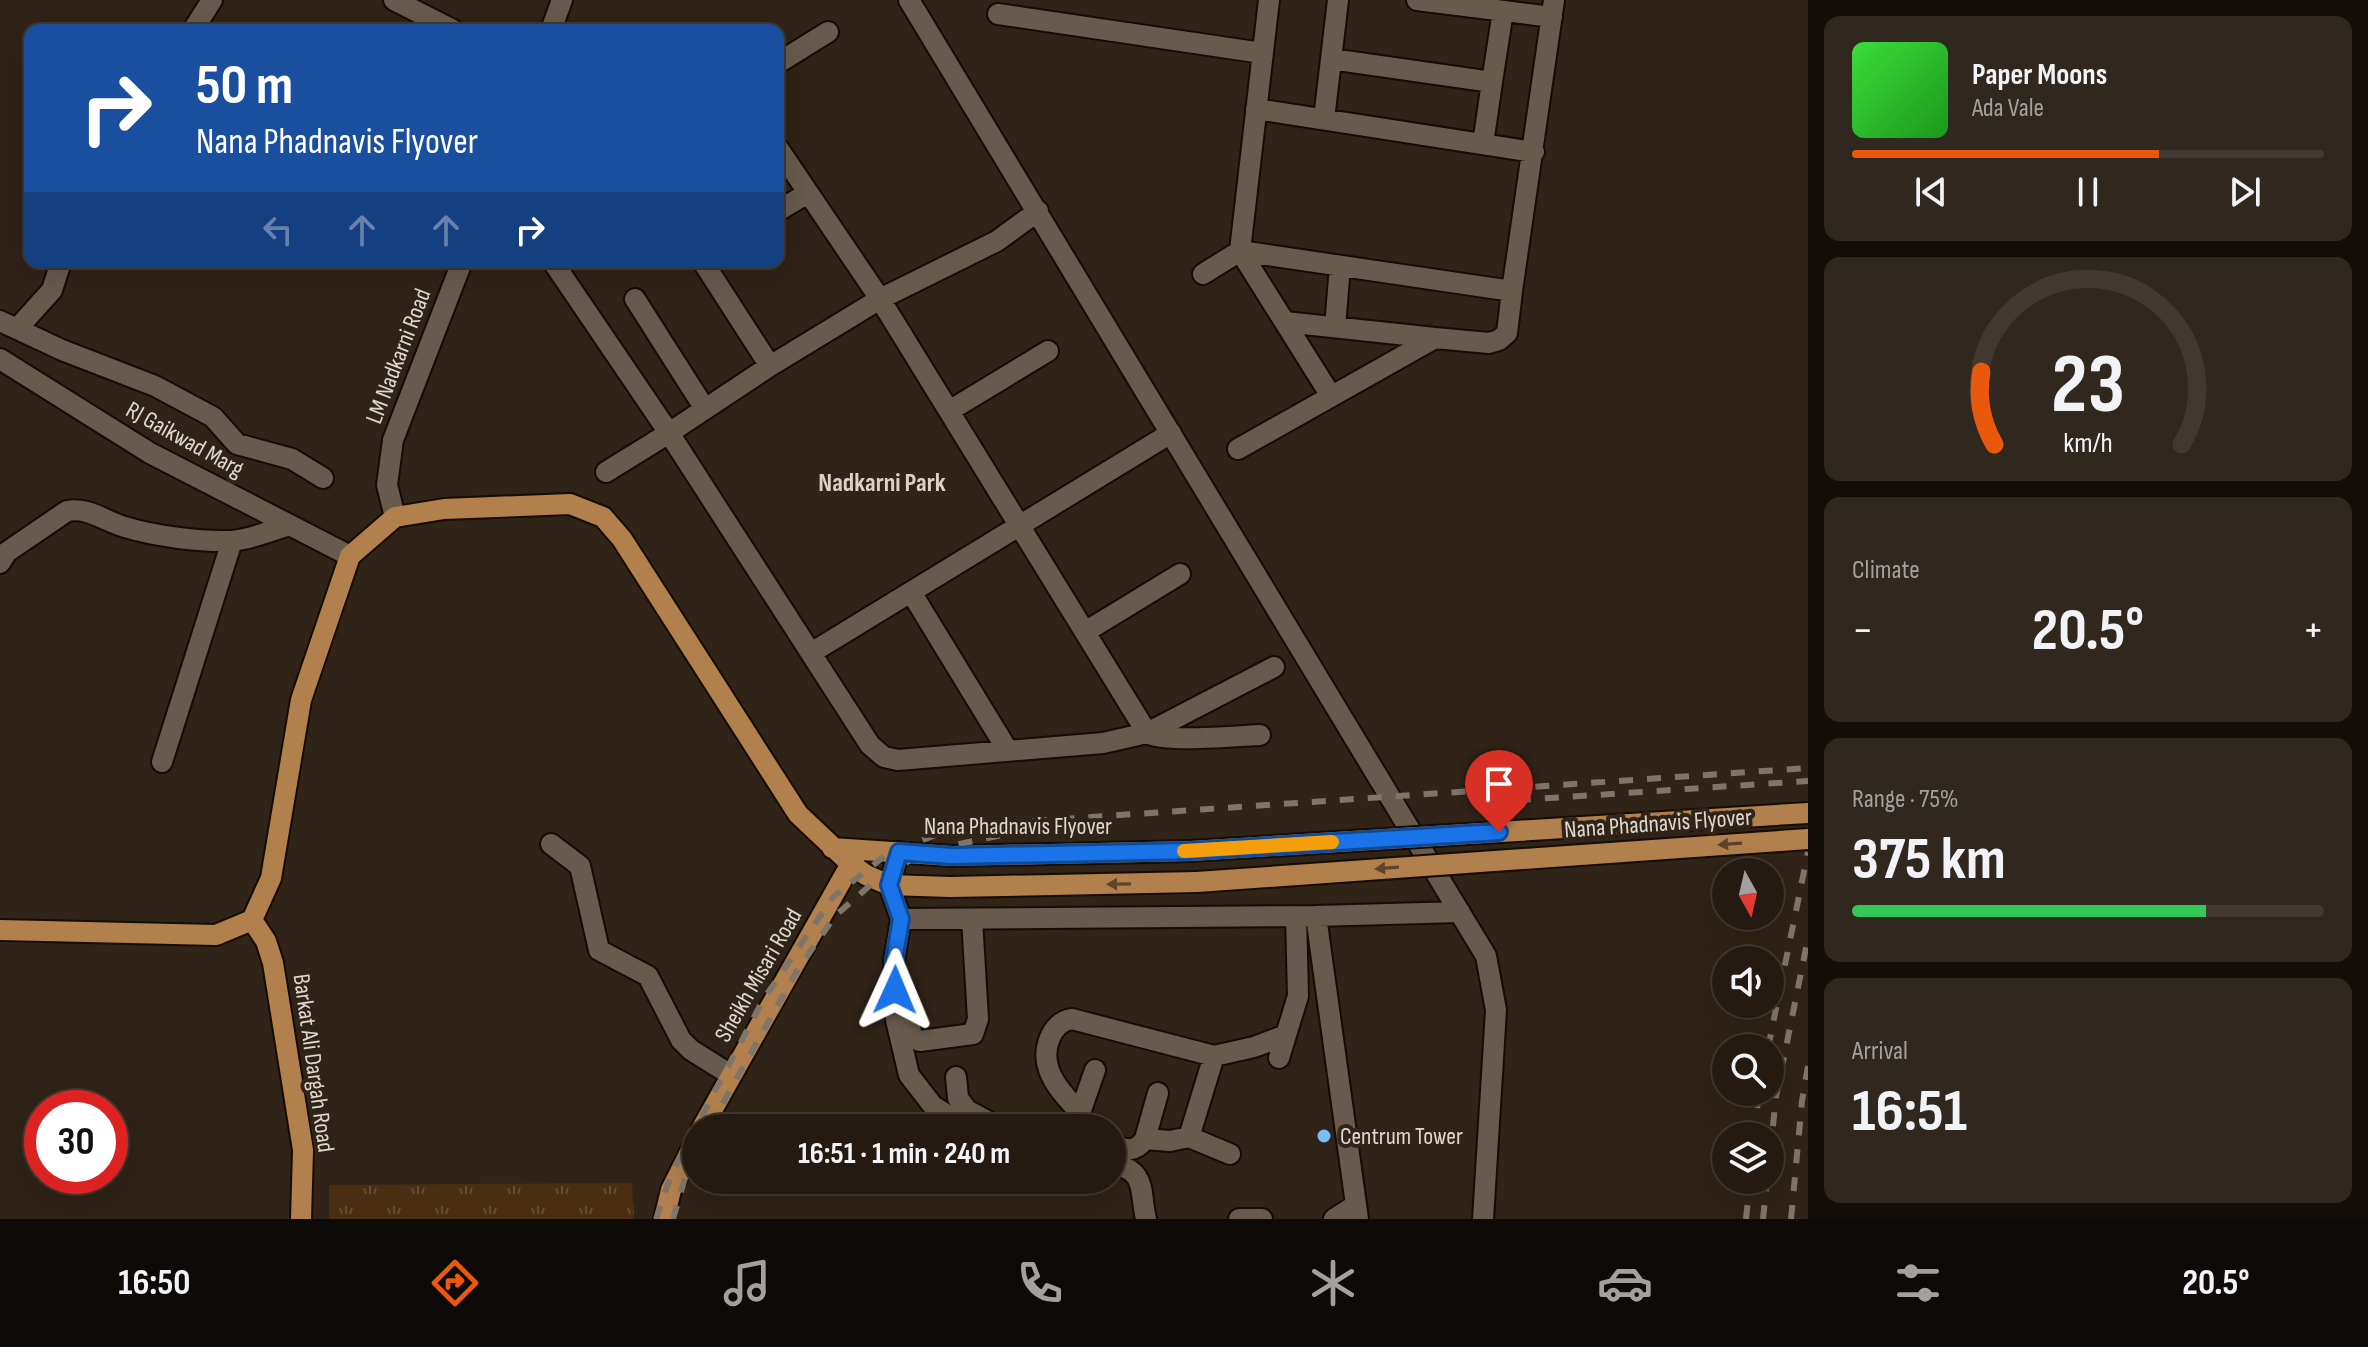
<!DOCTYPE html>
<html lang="en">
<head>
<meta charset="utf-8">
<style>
	:root { --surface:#241a11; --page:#30271f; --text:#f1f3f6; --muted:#a3a19f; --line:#413831; --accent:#ea580c }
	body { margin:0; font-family:"Sofia Sans Condensed",sans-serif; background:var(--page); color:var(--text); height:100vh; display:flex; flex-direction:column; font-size:30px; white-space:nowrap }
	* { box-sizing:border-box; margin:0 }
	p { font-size:26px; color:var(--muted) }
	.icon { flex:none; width:44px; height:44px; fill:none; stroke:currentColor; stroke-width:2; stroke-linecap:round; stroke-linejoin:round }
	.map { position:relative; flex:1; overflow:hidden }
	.drawer { display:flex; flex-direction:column; gap:16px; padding:16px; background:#140e09; width:560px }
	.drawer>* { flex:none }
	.hud { position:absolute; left:24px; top:24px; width:760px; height:244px; border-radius:16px; box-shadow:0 8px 32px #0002,0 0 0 2px var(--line); background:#1a4fa0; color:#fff; overflow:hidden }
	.needle { width:52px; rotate:172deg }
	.controls { position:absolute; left:1712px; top:858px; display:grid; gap:16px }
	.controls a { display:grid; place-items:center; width:72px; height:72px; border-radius:50%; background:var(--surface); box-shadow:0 8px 32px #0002,0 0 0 2px var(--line); font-size:40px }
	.speed { position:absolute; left:24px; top:1090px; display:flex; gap:16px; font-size:40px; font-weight:700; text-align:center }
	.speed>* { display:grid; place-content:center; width:104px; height:104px; border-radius:50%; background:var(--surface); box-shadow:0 8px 32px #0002,0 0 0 2px var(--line); line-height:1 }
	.speed .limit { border:12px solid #d22; background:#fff; color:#111 }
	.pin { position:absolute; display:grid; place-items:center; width:68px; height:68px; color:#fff; margin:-82px -34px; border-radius:50% 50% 50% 0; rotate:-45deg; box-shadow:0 0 8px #0007 }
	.pin .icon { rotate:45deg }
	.me { position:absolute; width:88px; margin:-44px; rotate:1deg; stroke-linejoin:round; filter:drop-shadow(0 0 6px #0008) }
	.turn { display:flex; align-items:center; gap:28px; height:168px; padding:0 40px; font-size:36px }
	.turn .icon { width:104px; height:104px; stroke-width:2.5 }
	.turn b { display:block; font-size:56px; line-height:68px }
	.lanes { display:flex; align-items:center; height:76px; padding:0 40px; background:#0003; justify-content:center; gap:40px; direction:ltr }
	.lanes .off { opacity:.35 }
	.big { font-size:60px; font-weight:700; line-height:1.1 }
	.drawer .widget { flex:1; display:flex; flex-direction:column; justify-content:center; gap:12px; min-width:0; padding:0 28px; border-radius:16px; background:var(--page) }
	.drawer .dial { align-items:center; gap:0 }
	.dial svg { height:208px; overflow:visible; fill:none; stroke:var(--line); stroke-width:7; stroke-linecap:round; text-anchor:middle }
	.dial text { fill:var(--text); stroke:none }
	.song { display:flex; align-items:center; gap:24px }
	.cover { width:96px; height:96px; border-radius:12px; background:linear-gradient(135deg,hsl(120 70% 55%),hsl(120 70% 35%)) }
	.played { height:8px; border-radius:4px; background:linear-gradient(90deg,var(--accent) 65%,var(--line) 65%) }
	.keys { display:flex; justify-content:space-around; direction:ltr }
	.heat { display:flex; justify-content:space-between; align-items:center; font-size:44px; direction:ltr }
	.charge { height:12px; border-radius:6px; background:linear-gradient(90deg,#34c759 75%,var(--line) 0) }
	.trip { position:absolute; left:682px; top:1114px; width:444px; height:80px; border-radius:40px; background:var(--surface); box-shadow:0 8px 32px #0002,0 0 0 2px var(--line); font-weight:700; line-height:80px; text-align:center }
	.menu { display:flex; height:128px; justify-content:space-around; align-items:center; background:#0e0a07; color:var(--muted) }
	.menu .icon { width:56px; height:56px }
	.menu .active { color:var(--accent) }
	.menu b { font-size:36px; color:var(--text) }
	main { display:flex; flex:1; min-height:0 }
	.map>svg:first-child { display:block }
</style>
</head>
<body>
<main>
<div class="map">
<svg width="1808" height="1219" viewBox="0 0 1808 1219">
	<defs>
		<pattern id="grass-tufts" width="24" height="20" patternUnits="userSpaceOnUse" patternTransform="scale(2)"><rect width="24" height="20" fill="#492e11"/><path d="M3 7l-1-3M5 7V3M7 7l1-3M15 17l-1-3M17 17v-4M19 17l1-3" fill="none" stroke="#634c33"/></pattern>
	</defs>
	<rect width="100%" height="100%" fill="#302317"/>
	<!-- grass -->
	<path fill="url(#grass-tufts)" d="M 632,1183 L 634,1219 L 329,1219 L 329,1185 Z"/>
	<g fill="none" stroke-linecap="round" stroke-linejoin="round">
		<!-- minor casing -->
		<g stroke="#170c03" stroke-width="24">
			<path id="minor" d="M 394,0 L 453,30
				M 909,0 L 1486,956 L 1496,1010 L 1483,1219
				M 1269,0 L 1240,251 L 1331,396
				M 1417,0 L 1552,17
				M 998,14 L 1262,53
				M 193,30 L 212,0
				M 551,30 L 562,0
				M 1331,59 L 1492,82 L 1503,11
				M 778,63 L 828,32
				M 1256,109 L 1534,152
				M 1324,119 L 1338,0
				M 1483,144 L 1492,82
				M 778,148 L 880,299 L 1147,733 C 1162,743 1238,736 1260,735
				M 778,211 L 808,193
				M 1038,211 L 997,241 L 880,299 L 770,366 L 669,433 L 870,745 L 884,757 L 898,760 L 1103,743 L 1147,733 L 1274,667
				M 703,262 L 770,366
				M 555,265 L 669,433 L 606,472
				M 1203,274 L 1240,251 L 1512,291 L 1554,0
				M 635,299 L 705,409
				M 0,321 L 62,350 L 155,386 L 213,417 L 237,444 L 292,459 L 323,478
				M 1285,322 L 1435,338
				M 1335,327 L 1340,266
				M 17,329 L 52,290 L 61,262
				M 0,359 L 150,453 L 350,556
				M 949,411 L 1048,351
				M 1238,449 L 1435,338 L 1489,343 L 1499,340 L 1507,333 L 1512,291
				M 395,517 L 387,485 L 393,440 L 462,262
				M 0,563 L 7,552 L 67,511 C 89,507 104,521 125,527 C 154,536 200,542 230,541 C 250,540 272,530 290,525
				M 911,592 L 1008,751
				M 1085,632 L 1180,574
				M 811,653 L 1171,433
				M 162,762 L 232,541
				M 551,844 L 580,866 L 599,950 L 648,976 L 681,1040 L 691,1050 L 731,1075
				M 899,852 L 889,885 L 901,919 L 894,961 L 896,1020 L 909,1075 L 933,1106 L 968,1128
				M 1316,916 L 1358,1219
				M 901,919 L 1316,916 L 1460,912
				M 908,1016 L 912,1037 L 920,1041 L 973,1034 L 978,1019 L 972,919
				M 1279,1058 L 1286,1035
				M 956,1077 L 958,1098 L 967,1110 L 1000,1128
				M 1080,1113 L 1095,1070
				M 1075,1128 L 1080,1113 C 1069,1100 1055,1087 1049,1070 C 1042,1051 1050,1022 1072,1019 L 1214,1056 L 1254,1047 L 1286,1035 L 1298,996 L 1296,916
				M 1189,1137 L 1230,1154
				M 1145,1139 L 1158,1093
				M 1112,1145 C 1127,1150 1135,1153 1145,1139 L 1170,1141 L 1189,1137 L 1214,1056
				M 1112,1163 C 1148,1172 1139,1190 1146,1219
				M 1239,1219 L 1262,1219
				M 1334,1219 L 1356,1205"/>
		</g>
		<!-- major casing -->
		<g stroke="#170c03" stroke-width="24">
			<path id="major" d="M 832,848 L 952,856 L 1191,851
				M 252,920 L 266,941 L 273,963 L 303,1150 L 301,1219
				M 0,930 L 216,935 L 252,920 L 271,878 L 301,700 L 350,556 L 395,517 L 444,509 L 570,504 L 603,517 L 622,539 L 798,814 L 852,865 L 866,875 L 889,885 L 950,887 L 1197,882
				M 702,1128 L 857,853
				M 664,1219 L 671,1190 L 696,1140"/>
		</g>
		<!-- minor -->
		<use href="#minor" stroke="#685a4d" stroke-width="20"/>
		<!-- major -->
		<use href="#major" stroke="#b1804d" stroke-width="20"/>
		<!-- rail -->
		<path stroke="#80756b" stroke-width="6" stroke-dasharray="14 14" stroke-linecap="butt" d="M 1489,802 L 1808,781
			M 1768,1048 L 1808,852
			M 709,1128 L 798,969 L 835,916 L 875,881 L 914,858 L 950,846 L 1002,835
			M 1754,1136 L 1759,1092
			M 1770,1154 L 1776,1097 L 1808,938
			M 656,1219 L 671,1175 L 763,1000 L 833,897 L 887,854 L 938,834 L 1004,823 L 1808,768
			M 673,1219 L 685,1178 L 696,1156
			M 1746,1219 L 1750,1180
			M 1763,1219 L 1767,1180
			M 1791,1219 L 1802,1101 L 1808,1066"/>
		<!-- major-bridge casing -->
		<g stroke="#170c03" stroke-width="24" stroke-linecap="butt">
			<path id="major-bridge" d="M 1191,851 L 1808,813
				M 1197,882 L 1808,839"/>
		</g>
		<!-- major-bridge -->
		<use href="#major-bridge" stroke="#b1804d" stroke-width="20"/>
	</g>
	<!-- one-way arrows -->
	<defs><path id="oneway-solid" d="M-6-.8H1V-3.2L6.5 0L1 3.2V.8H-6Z" transform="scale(2)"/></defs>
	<g fill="#5d442a">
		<use href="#oneway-solid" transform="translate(1730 844) rotate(176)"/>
		<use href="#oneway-solid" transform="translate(1387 868) rotate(176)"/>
		<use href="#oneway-solid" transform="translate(1119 884) rotate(179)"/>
	</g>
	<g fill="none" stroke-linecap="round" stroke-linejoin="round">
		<!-- route casing -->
		<g stroke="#114b97" stroke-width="20">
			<path id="route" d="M 895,990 L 894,961 L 901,919 L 889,885 L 899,852 L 952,856 L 1191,851 L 1499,832"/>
		</g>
		<!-- route -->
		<use href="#route" stroke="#1a73e8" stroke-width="14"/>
		<!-- slow -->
		<path stroke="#f59e0b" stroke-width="14" d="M 1184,851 L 1332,842"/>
	</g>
	<!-- markers -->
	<circle fill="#76c0f7" stroke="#302317" stroke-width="3" cx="1324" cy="1136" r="8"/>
	<g text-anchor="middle" stroke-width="8" stroke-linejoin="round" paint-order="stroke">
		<!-- street labels -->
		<g font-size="24" fill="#e0d8d0" stroke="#302317">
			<text transform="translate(398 356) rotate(-69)" y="8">LM Nadkarni Road</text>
			<text transform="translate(185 439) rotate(29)" y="8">RJ Gaikwad Marg</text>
			<text transform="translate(1658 823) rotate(-4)" y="8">Nana Phadnavis Flyover</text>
			<text x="1018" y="834">Nana Phadnavis Flyover</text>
			<text transform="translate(758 975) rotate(-60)" y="8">Sheikh Misari Road</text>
			<text transform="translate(314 1063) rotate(82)" y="8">Barkat Ali Dargah Road</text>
		</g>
		<!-- poi labels -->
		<g font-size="24" fill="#e0d8d0" stroke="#302317" text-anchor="start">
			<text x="1340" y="1144">Centrum Tower</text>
		</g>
		<!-- neighbourhood labels -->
		<g font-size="26" font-weight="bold" fill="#e0d0c0" stroke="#302317">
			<text x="882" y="491">Nadkarni Park</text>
		</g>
	</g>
</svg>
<div class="controls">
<a><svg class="needle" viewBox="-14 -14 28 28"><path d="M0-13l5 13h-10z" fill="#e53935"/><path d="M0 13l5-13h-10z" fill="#a3a19f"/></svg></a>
<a><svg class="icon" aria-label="sound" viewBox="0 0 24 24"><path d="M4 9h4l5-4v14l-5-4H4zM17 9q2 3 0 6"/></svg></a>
<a><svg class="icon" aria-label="search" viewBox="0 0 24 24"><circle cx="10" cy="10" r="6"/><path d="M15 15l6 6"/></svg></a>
<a><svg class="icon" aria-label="layers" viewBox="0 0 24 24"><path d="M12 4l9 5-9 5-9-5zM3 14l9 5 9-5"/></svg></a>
</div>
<div class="speed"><div class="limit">30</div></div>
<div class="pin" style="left:1499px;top:832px;background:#d93025"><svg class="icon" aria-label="arrive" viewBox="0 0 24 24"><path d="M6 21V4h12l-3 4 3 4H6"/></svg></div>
<svg class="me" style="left:895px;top:990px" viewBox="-20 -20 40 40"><path d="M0-17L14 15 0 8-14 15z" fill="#1a73e8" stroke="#fff" stroke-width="4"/></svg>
<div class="trip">16:51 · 1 min · 240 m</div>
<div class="hud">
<div class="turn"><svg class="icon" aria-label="right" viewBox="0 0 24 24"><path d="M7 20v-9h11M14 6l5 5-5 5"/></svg><div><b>50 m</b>Nana Phadnavis Flyover</div></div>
<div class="lanes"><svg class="icon off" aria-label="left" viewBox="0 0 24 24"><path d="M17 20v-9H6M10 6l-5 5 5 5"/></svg><svg class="icon off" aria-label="ahead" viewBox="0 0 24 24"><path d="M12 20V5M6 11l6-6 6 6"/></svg><svg class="icon off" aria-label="ahead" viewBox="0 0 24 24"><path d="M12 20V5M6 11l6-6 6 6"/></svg><svg class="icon" aria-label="right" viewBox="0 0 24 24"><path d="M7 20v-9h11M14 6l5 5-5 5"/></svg></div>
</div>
</div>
<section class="drawer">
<div class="widget">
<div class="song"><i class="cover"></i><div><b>Paper Moons</b><p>Ada Vale</p></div></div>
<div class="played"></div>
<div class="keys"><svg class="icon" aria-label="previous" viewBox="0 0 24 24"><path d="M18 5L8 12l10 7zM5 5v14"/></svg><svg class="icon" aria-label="pause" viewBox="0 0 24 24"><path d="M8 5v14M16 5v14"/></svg><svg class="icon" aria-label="next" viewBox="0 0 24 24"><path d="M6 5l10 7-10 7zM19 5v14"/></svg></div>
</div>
<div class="widget dial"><svg viewBox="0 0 100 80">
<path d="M14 69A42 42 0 1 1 86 69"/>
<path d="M14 69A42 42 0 0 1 9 41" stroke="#ea580c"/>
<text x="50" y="56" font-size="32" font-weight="700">23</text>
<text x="50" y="72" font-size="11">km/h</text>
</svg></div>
<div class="widget"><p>Climate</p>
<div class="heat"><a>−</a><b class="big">20.5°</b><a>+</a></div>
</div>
<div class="widget"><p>Range · 75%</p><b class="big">375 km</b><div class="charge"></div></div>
<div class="widget"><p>Arrival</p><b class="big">16:51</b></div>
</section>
</main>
<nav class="menu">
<b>16:50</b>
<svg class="icon active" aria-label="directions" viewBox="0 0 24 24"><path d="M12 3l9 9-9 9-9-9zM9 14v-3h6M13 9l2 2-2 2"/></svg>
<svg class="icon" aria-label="music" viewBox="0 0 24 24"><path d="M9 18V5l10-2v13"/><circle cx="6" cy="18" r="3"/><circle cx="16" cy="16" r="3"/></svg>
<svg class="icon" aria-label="phone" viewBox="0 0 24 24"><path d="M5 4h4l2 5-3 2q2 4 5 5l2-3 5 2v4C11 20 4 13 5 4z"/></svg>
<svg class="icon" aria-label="climate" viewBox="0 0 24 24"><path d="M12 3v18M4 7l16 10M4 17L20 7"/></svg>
<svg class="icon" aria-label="car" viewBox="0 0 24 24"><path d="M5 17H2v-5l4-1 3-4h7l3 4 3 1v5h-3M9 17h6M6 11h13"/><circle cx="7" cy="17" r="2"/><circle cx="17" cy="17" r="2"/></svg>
<svg class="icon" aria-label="filters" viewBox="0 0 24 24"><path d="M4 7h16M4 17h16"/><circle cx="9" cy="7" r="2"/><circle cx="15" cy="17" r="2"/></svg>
<b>20.5°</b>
</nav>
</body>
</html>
